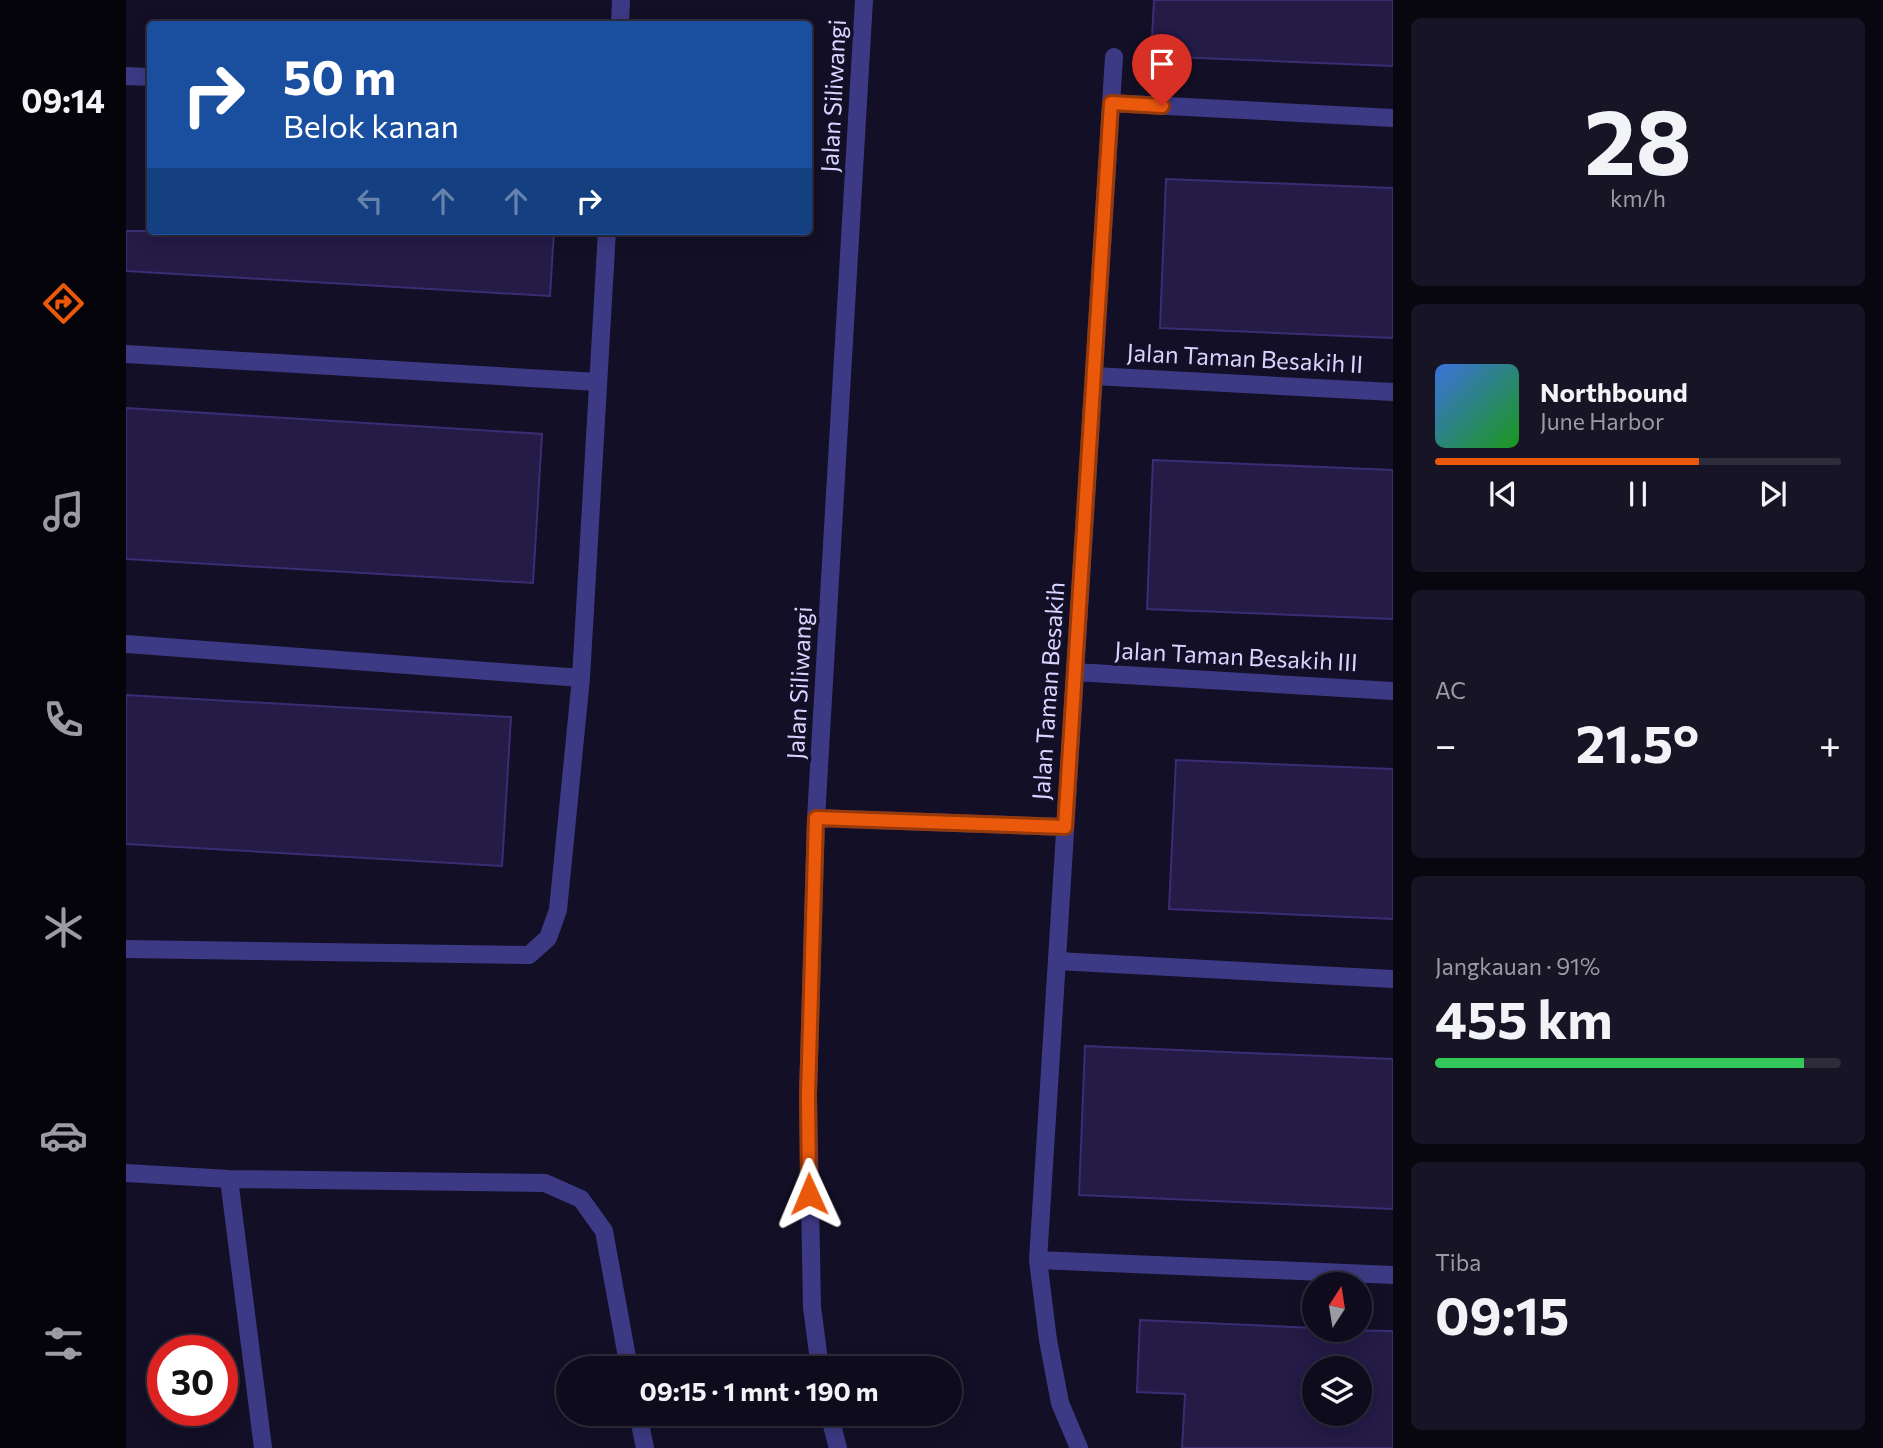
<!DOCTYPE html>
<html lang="id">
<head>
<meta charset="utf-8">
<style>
	:root { --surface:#0e0b1c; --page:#171425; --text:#f1f3f6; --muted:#9b9ba3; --line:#2e2b3b; --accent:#ea580c }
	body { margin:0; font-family:Commissioner,sans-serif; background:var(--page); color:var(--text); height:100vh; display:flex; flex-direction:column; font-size:26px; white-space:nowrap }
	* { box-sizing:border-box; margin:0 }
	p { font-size:23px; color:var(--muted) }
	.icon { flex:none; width:38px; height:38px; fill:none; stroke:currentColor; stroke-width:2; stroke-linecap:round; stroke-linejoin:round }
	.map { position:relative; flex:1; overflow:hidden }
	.side { display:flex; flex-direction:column; gap:18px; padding:18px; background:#08060f; width:490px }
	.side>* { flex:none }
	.guide { position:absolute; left:21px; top:21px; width:665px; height:214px; border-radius:7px; box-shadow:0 4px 18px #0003,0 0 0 2px var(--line); background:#1a4fa0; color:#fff; overflow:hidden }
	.needle { width:46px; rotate:12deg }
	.tools { position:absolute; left:1176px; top:1272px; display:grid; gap:14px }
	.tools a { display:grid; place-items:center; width:70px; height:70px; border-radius:50%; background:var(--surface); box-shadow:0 4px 18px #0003,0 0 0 2px var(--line); font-size:35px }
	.speed { position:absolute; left:21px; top:1335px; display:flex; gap:14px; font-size:35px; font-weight:700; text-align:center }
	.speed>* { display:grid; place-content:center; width:91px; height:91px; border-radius:50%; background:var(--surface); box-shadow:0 4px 18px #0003,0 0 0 2px var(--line); line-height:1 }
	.speed .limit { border:10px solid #d22; background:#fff; color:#111 }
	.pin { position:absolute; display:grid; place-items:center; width:60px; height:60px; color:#fff; margin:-72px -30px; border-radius:50% 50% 50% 0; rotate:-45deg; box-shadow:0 0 7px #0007 }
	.pin .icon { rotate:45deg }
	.me { position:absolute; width:77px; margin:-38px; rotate:359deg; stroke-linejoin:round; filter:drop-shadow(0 0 5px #0008) }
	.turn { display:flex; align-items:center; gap:24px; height:147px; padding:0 21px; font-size:32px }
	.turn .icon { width:91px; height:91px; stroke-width:2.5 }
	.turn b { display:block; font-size:49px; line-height:60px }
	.lanes { display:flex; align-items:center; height:66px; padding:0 21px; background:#0003; justify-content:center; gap:35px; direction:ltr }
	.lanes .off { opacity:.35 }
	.big { font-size:52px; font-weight:700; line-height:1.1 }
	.side .card { flex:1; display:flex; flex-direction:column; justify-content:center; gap:10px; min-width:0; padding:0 24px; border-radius:10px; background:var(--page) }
	.side .dial { align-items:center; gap:0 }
	.dial b { font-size:91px; line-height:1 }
	.song { display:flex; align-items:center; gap:21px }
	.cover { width:84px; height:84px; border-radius:10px; background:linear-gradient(135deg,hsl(220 70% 55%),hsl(120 70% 35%)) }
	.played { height:7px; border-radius:4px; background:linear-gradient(90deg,var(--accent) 65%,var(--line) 65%) }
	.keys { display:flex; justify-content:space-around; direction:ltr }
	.heat { display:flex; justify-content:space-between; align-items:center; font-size:38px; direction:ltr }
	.charge { height:10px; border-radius:5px; background:linear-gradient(90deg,#34c759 91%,var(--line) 0) }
	.trip { position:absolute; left:430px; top:1356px; width:406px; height:70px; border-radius:35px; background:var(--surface); box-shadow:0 4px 18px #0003,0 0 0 2px var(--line); font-weight:700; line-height:70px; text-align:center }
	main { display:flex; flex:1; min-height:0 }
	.dock { display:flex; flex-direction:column; width:126px; justify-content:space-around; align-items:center; background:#06040b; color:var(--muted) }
	.dock .icon { width:49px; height:49px }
	.dock .on { color:var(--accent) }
	.dock b { font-size:32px; color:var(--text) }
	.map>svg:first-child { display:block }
</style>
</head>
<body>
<main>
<nav class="dock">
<b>09:14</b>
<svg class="icon on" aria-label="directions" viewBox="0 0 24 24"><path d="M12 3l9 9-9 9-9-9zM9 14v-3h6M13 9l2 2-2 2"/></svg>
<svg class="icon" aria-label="music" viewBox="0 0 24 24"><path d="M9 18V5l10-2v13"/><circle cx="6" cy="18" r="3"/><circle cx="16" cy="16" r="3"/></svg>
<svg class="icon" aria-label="phone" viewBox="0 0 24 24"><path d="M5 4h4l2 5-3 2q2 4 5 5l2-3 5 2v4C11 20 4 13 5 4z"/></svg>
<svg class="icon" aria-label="climate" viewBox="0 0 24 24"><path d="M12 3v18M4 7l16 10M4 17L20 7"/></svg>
<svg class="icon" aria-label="car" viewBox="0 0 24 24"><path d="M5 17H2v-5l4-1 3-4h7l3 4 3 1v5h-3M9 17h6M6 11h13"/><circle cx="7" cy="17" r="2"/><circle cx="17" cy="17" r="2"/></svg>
<svg class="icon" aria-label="filters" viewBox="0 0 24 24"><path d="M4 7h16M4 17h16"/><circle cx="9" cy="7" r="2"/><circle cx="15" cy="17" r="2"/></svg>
</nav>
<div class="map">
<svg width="1267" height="1448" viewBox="0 0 1267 1448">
	<rect width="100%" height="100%" fill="#130f26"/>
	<!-- building -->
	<path fill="#241b47" stroke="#3b2d73" stroke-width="2" fill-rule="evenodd" d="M 1028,0 L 1267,0 L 1267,66 L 1025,56 Z
		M 1040,179 L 1267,188 L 1267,338 L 1034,328 Z
		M 0,231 L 428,231 L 424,296 L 0,271 Z
		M 0,408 L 416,434 L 407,583 L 0,559 Z
		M 1027,460 L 1267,470 L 1267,619 L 1021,609 Z
		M 0,695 L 385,717 L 376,866 L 0,844 Z
		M 1050,760 L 1267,769 L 1267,919 L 1043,909 Z
		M 959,1046 L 1267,1059 L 1267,1209 L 953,1195 Z
		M 1014,1320 L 1188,1328 L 1188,1330 L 1267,1331 L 1267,1448 L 1056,1448 L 1059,1394 L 1011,1392 ZM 1188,1368 L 1234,1368 L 1234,1414 L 1188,1414 Z"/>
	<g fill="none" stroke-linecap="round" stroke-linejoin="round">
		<!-- minor -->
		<path stroke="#3d3a85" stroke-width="18" d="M 494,24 L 495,0
			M 0,76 L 24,77
			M 985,103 L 1267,118
			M 0,354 L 472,382
			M 968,376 L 1267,392
			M 0,644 L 455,678
			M 949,672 L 1267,691
			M 690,818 L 939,827
			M 0,949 L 403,955 L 422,938 L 432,910 L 455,678 L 481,231
			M 931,961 L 1267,979
			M 0,1173 L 103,1179 L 419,1183 L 455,1199 L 478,1231 L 503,1368
			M 103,1179 L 137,1448
			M 912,1260 L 1267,1275
			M 694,1368 L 686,1307 L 682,1095 L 690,818 L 738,0
			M 512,1414 L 519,1448
			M 703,1414 L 712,1448
			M 953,1448 L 934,1403 L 922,1340 L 912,1260 L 988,57"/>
	</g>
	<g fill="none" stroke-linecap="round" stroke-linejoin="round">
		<!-- route casing -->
		<g stroke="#983908" stroke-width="18">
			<path id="route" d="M 683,1194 L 682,1095 L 690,818 L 939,827 L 985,103 L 1036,106"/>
		</g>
		<!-- route -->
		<use href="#route" stroke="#ea580c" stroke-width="12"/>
	</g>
	<g text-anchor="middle" stroke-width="7" stroke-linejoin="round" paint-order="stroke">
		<!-- street labels -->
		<g font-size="24" fill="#d9d4ff" stroke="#130f26">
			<text transform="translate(708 96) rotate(-87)" y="8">Jalan Siliwangi</text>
			<text transform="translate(1119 359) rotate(3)" y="8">Jalan Taman Besakih II</text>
			<text transform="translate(1110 657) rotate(3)" y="8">Jalan Taman Besakih III</text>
			<text transform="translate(674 683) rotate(-87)" y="8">Jalan Siliwangi</text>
			<text transform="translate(923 691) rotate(-86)" y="8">Jalan Taman Besakih</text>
		</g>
	</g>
</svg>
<div class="tools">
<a><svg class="needle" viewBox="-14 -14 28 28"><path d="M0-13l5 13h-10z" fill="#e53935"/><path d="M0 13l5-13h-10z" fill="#9b9ba3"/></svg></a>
<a><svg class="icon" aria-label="layers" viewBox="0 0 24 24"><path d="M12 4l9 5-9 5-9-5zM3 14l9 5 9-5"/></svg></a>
</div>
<div class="speed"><div class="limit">30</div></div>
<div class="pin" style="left:1036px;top:106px;background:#d93025"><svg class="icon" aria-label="arrive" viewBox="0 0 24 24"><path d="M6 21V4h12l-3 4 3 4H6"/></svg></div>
<svg class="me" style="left:683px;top:1194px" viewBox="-20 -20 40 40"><path d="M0-17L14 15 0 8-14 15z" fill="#ea580c" stroke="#fff" stroke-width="4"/></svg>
<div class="trip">09:15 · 1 mnt · 190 m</div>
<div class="guide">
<div class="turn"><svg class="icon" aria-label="right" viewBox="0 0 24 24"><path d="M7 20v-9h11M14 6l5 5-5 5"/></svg><div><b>50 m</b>Belok kanan</div></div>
<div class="lanes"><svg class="icon off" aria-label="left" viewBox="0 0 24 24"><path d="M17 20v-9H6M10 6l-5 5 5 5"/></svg><svg class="icon off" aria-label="ahead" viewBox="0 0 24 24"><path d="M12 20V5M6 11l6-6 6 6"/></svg><svg class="icon off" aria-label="ahead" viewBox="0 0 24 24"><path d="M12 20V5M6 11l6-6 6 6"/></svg><svg class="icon" aria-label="right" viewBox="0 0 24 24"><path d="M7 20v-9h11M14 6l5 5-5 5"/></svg></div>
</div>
</div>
<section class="side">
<div class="card dial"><b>28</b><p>km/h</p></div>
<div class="card">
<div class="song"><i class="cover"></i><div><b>Northbound</b><p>June Harbor</p></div></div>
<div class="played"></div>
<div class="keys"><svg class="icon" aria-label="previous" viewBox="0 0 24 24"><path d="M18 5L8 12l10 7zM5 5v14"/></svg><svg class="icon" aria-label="pause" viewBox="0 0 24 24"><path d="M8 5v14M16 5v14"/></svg><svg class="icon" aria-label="next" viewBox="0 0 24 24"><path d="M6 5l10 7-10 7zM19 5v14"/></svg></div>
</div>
<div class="card"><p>AC</p>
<div class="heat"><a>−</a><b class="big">21.5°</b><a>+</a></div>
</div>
<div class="card"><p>Jangkauan · 91%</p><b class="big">455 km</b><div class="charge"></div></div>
<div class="card"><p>Tiba</p><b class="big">09:15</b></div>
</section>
</main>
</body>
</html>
